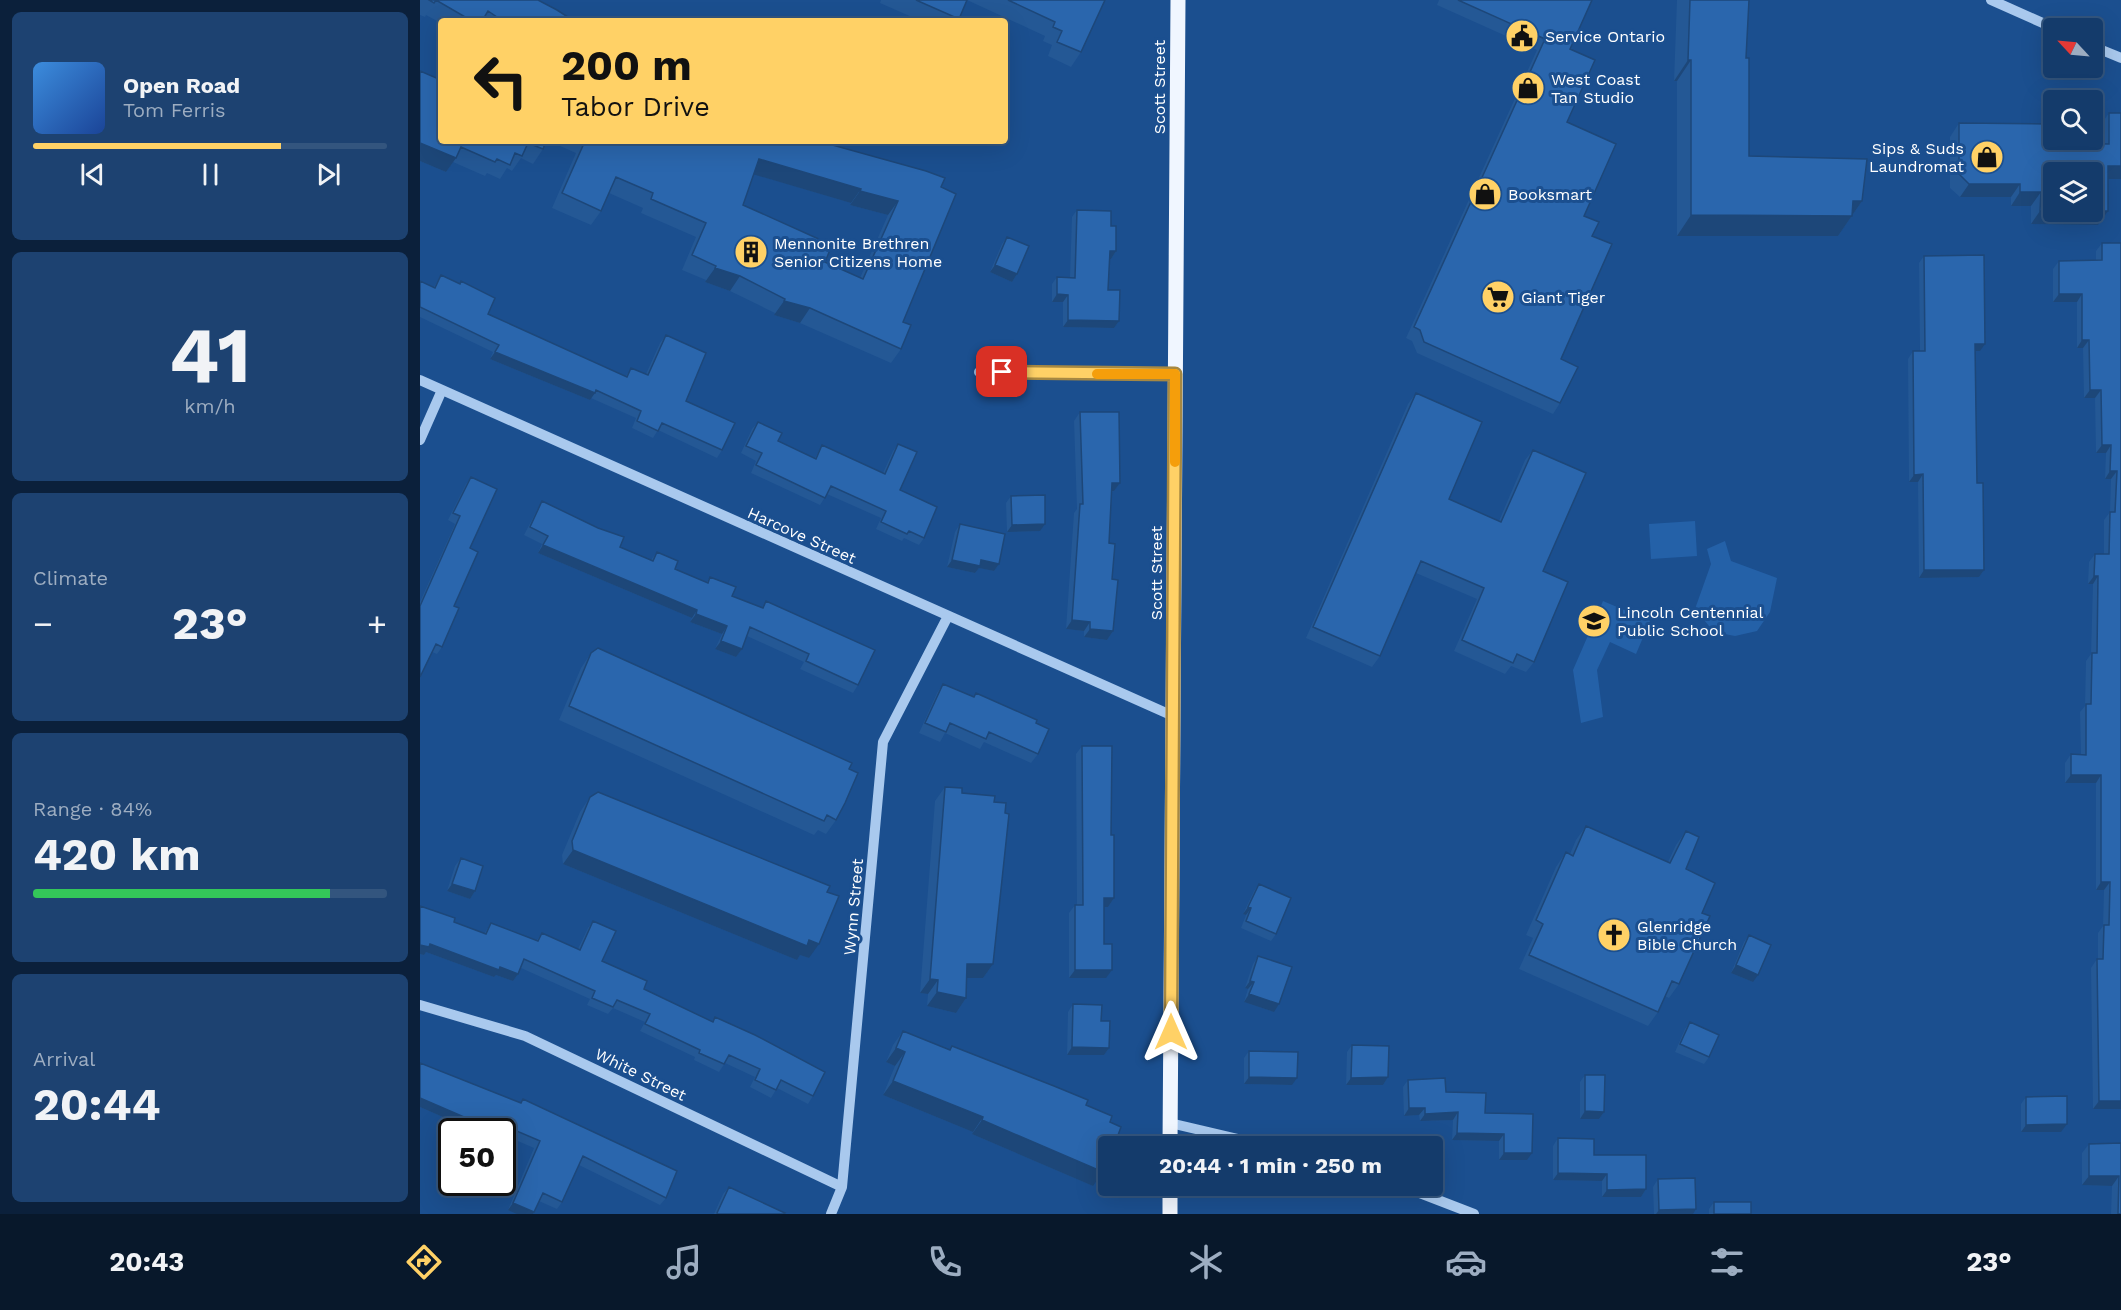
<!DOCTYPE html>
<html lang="en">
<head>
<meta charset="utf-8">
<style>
	:root { --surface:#143b6b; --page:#1d4271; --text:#f1f3f6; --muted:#9dadc1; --line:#33557e; --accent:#ffd166 }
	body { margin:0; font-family:"Work Sans",sans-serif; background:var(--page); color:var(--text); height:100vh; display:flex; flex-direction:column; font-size:22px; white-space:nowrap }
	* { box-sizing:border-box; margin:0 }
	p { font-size:20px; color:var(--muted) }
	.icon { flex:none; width:33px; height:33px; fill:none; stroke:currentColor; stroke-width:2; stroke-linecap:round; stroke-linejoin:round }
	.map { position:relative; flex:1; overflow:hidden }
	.details { display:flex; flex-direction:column; gap:12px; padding:12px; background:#0b203b; width:420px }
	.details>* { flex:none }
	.guide { position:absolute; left:18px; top:18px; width:570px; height:126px; border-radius:6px; box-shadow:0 6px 24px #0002,0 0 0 2px var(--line); background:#ffd166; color:#111; overflow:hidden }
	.needle { width:39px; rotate:296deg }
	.tools { position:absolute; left:1623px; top:18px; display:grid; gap:12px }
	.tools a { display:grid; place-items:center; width:60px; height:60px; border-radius:6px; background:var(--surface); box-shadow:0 6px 24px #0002,0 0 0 2px var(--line); font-size:30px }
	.speed { position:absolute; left:18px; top:1118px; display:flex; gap:12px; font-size:30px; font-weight:700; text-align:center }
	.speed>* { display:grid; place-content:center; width:78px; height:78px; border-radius:50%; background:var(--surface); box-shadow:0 6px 24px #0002,0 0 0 2px var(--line); line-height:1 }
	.speed .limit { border:3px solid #111; border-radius:9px; background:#fff; color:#111 }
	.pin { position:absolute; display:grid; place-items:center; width:51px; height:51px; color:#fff; margin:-26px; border-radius:12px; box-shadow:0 3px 9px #0006 }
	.me { position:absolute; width:66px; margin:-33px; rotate:0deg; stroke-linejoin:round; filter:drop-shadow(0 0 4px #0008) }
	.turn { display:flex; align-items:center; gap:21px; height:126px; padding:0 24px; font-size:27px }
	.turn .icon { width:78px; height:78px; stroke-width:2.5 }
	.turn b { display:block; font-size:42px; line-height:51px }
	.big { font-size:45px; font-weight:700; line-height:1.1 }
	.details .widget { flex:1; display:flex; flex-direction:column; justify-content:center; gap:9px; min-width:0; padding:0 21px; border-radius:9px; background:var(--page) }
	.details .dial { align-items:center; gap:0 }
	.dial b { font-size:78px; line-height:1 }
	.song { display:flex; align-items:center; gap:18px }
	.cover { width:72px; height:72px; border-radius:9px; background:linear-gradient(135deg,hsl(210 70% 55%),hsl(220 70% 35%)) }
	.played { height:6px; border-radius:3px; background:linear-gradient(90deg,var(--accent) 70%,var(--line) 70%) }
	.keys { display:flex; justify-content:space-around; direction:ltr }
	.heat { display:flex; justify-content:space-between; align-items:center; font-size:33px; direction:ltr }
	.charge { height:9px; border-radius:4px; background:linear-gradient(90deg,#34c759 84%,var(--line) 0) }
	.trip { position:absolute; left:678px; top:1136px; width:345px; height:60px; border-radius:6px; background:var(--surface); box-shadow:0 6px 24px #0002,0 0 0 2px var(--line); font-weight:700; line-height:60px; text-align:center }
	.menu { display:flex; height:96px; justify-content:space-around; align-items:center; background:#08182b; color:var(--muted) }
	.menu .icon { width:42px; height:42px }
	.menu .active { color:var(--accent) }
	.menu b { font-size:27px; color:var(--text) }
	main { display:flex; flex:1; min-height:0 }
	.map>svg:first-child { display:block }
</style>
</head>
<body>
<main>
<section class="details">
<div class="widget">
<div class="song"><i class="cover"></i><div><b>Open Road</b><p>Tom Ferris</p></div></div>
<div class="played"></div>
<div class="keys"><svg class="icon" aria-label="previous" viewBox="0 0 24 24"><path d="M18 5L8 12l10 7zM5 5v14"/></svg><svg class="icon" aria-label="pause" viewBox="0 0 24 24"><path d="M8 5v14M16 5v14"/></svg><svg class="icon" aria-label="next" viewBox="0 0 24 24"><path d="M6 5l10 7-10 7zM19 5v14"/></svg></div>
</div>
<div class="widget dial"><b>41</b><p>km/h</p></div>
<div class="widget"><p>Climate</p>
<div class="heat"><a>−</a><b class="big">23°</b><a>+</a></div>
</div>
<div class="widget"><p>Range · 84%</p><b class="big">420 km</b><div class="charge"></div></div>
<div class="widget"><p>Arrival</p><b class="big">20:44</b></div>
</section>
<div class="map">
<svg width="1701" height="1214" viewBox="0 0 1701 1214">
	<rect width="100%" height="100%" fill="#1b4f8f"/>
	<!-- green -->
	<path fill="#2461a8" d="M 1275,521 L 1277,556 L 1231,559 L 1229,524 Z
		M 1305,541 L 1311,561 L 1357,578 L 1350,612 L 1337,631 L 1315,636 L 1294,632 L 1275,609 L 1291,564 L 1287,549 Z
		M 1183,601 L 1230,621 L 1216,654 L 1190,642 L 1177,670 L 1183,717 L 1161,723 L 1153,670 Z"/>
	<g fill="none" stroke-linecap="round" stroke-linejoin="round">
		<!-- minor -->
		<path stroke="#a9c9ee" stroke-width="10" d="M 1571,0 L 1634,28
			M 1672,46 L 1701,58
			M 559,372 L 755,374
			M 0,380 L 753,716
			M 0,440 L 22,390
			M 0,1005 L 105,1036 L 422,1187
			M 750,1123 L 848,1146
			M 979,1185 L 1054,1214
			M 411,1214 L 422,1187 L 463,742 L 528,616"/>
		<!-- major -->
		<path stroke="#f0f6ff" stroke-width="15" d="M 750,1146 L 758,0
			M 750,1214 L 750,1185"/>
	</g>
	<!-- wall -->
	<path fill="#245895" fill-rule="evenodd" d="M 0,0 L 118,0 L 154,21 L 21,21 L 21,23 L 6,15 L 5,17 L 0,15 Z
		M 461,0 L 685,0 L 661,52 L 651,67 L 628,56 L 632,45 L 623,41 L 625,36 L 547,0 L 537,21 L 501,21 L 460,3 Z
		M 1019,0 L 1172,0 L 1150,49 L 1147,122 L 1164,216 L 1172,236 L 1141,359 L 1140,403 L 1133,414 L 997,353 L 992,341 L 986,338 L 1117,50 L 1017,5 Z
		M 1257,0 L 1329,0 L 1326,58 L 1329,156 L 1442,201 L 1418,236 L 1257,236 L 1257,81 L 1254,81 Z
		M 0,71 L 126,141 L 123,149 L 113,164 L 101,158 L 92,171 L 87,168 L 80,179 L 67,173 L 65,176 L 33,162 L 26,172 L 0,161 Z
		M 1689,113 L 1701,113 L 1678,225 L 1611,224 L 1611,206 L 1591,206 L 1591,197 L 1540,197 L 1530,188 L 1530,137 L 1539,123 L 1627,143 L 1680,143 L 1680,126 Z
		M 129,141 L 405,141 L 405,143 L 521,187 L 483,322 L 481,349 L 471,363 L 380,323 L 354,315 L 355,313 L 310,291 L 285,282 L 286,280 L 262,270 L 276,237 L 221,213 L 223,208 L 189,193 L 181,211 L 171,225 L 132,208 L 156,153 ZM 334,174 L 431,203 L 430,205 L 468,215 L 440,278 L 405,262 L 323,205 Z
		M 657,210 L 691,226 L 696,251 L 691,259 L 690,259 L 688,290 L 699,321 L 694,328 L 643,327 L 643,302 L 632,302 L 632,284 L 637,277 L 650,277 L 652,217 Z
		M 587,237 L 597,274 L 592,282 L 570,272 L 582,244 Z
		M 1682,243 L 1701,243 L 1701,1109 L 1673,1109 L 1671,968 L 1677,959 L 1678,959 L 1678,933 L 1683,926 L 1684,890 L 1676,890 L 1676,783 L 1645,783 L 1645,763 L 1651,754 L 1661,755 L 1660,712 L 1665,706 L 1666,661 L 1671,654 L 1673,584 L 1668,584 L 1669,562 L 1675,554 L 1684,554 L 1684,520 L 1690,512 L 1691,479 L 1685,479 L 1686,453 L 1676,453 L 1675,398 L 1664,398 L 1663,348 L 1657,348 L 1657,302 L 1633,302 L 1633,269 L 1639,261 L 1676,260 L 1676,251 Z
		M 1504,256 L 1560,351 L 1555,351 L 1557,483 L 1564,570 L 1559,577 L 1499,578 L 1498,482 L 1489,482 L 1488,359 L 1493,351 L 1500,351 L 1499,263 Z
		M 21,275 L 40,284 L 41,281 L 68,314 L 206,376 L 211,368 L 226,374 L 240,343 L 246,335 L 266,401 L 302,450 L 297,458 L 238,430 L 233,438 L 212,428 L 216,418 L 171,398 L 170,400 L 70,359 L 73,352 L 0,317 L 0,281 L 14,287 Z
		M 996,393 L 1029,499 L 1079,521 L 1105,460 L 1113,450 L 1123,571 L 1114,662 L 1106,672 L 1091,666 L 1085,674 L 1034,651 L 1057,599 L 996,573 L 960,656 L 952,667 L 886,638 L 988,404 Z
		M 660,412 L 700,483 L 694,491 L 692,492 L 689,543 L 692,579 L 693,631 L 687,640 L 664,637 L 664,631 L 646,629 L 654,513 L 657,509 L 654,421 Z
		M 338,422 L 358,441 L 395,458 L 402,445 L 463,473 L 473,451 L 478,444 L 480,490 L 504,538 L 499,545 L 484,538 L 482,541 L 456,529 L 461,518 L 407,494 L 400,505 L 331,473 L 336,461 L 321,453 L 332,429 Z
		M 51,477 L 50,548 L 22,647 L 17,654 L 12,652 L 0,677 L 0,602 L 35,524 L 28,520 L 46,484 Z
		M 591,496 L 620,531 L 587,532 L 586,503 Z
		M 122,501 L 200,547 L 231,560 L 237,552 L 255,569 L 287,582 L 290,577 L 312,596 L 342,608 L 346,601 L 438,685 L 433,693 L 380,669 L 384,662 L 327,636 L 322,649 L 316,657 L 295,649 L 302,634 L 270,622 L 272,618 L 118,553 L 122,544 L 104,535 L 117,510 Z
		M 540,524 L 579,564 L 574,571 L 559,568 L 555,573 L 527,567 L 535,532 Z
		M 171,653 L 429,769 L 416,820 L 406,834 L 398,830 L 394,835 L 139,720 L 161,668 Z
		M 523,684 L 554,697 L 556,693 L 616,723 L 618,754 L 611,763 L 564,742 L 560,749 L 525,733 L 520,742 L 499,733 L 517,693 Z
		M 662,746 L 691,835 L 694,898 L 688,907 L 684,907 L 684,944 L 686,978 L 649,978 L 649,913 L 655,905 L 657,905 L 656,754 Z
		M 525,787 L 542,793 L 574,802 L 573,964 L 563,978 L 547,978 L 546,998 L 536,1013 L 507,1006 L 508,994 L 500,993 L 515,801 Z
		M 170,797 L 407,892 L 389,958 L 380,955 L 377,960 L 143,864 L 142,855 L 160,812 Z
		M 1166,826 L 1248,862 L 1256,845 L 1266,831 L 1266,869 L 1282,913 L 1259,984 L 1249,998 L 1245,996 L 1238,1012 L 1228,1026 L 1099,969 L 1113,938 L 1106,935 L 1136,867 L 1146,852 L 1150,854 L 1156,840 Z
		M 41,858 L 55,891 L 50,899 L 27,891 L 35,866 Z
		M 839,884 L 856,934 L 851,941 L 821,928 L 826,915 L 823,914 L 834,891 Z
		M 173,921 L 182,961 L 224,989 L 292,1022 L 295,1017 L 393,1096 L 388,1104 L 357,1088 L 351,1098 L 330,1087 L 335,1077 L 305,1063 L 299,1072 L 274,1060 L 275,1057 L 220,1031 L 225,1022 L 193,1008 L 188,1014 L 167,1005 L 170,999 L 101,968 L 98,974 L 93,981 L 76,975 L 74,977 L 6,952 L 4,955 L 0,954 L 34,922 L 64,934 L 71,923 L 117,940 L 122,933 L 158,949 L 168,928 Z
		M 1329,935 L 1333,982 L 1311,973 L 1324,942 Z
		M 838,956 L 854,1012 L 824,1002 L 828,989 L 825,988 L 833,964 Z
		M 653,1004 L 681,1021 L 689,1048 L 684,1055 L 647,1055 L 648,1012 Z
		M 1270,1022 L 1289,1057 L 1284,1064 L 1255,1052 L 1265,1029 Z
		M 483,1031 L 529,1050 L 532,1046 L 666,1105 L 690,1122 L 673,1186 L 552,1134 L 553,1132 L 463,1095 L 475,1066 L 466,1062 L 473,1045 Z
		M 932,1045 L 968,1077 L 963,1085 L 926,1085 L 927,1052 Z
		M 829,1051 L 872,1085 L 824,1084 L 824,1058 Z
		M 0,1063 L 100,1103 L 103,1099 L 246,1198 L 240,1205 L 159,1165 L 142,1202 L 137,1209 L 119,1201 L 88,1210 L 114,1148 L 82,1134 L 82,1131 L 55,1131 L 0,1107 Z
		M 1165,1075 L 1184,1112 L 1179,1119 L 1160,1119 L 1160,1082 Z
		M 988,1080 L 1026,1092 L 1065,1113 L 1107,1160 L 1079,1160 L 1079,1141 L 1032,1140 L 1033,1120 L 1000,1121 L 999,1115 L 984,1116 L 983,1087 Z
		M 1606,1097 L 1641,1132 L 1601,1132 L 1601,1104 Z
		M 1138,1138 L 1174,1155 L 1226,1189 L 1221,1197 L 1182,1197 L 1182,1181 L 1133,1180 L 1133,1146 Z
		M 1701,1143 L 1701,1214 L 1691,1214 L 1692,1186 L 1662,1185 L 1662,1153 L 1669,1144 Z
		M 1238,1179 L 1273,1214 L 1234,1214 L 1233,1187 Z
		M 309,1187 L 364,1214 L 294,1214 L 303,1194 Z
		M 1294,1202 L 1331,1214 L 1289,1214 L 1289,1209 Z"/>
	<!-- shaded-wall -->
	<path fill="#1d4779" d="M 1268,60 L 1271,60 L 1257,81 L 1254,81 Z
		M 0,143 L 36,158 L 26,172 L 0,161 Z
		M 339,159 L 441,189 L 431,203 L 329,173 Z
		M 1688,166 L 1701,166 L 1701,179 L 1679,179 Z
		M 1549,184 L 1600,184 L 1591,197 L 1540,197 Z
		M 440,191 L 478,201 L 468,215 L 430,205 Z
		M 1600,192 L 1621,192 L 1611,206 L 1591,206 Z
		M 1433,201 L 1442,201 L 1418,236 L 1257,236 L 1271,215 Z
		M 1620,211 L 1634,212 L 1688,211 L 1678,225 L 1611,224 Z
		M 690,251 L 696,251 L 691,259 L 685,259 Z
		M 575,265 L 597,274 L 592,282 L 570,272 Z
		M 295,268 L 320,276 L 310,291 L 285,282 Z
		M 637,294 L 648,295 L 643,302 L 632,302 Z
		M 1639,294 L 1662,294 L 1657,302 L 1633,302 Z
		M 364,301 L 390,308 L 380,323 L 354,315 Z
		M 648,320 L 699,321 L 694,328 L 643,327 Z
		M 1662,340 L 1669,340 L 1663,348 L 1657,348 Z
		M 1555,344 L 1565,344 L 1560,351 L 1550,351 Z
		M 75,352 L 175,393 L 170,400 L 70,359 Z
		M 1670,390 L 1681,390 L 1675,398 L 1664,398 Z
		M 1682,445 L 1691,445 L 1686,453 L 1676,453 Z
		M 1690,471 L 1697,471 L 1691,479 L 1685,479 Z
		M 1503,474 L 1498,482 L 1489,482 L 1494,475 Z
		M 692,483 L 700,483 L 694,491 L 686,492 Z
		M 625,524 L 620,531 L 587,532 L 592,525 Z
		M 123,545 L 277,610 L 272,618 L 118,553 Z
		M 532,560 L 561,560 L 579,564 L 574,571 L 559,568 L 555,573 L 527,567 Z
		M 1504,570 L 1564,570 L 1559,577 L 1499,578 Z
		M 1674,576 L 1678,576 L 1673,584 L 1668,584 Z
		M 276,614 L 307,626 L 302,634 L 270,622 Z
		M 652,620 L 670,622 L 664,631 L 646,629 Z
		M 670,629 L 693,631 L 687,640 L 664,637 Z
		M 301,641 L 322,649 L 316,657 L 295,649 Z
		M 1651,775 L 1681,775 L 1676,783 L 1645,783 Z
		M 153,850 L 399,944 L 389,958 L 380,955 L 377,960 L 143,864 Z
		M 1681,882 L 1690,882 L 1684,890 L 1676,890 Z
		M 32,884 L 55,891 L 50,899 L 27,891 Z
		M 684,898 L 694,898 L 688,907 L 678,907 Z
		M 828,907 L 831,908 L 826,915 L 823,914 Z
		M 10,944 L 80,967 L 98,974 L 93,981 L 76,975 L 74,977 L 6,952 L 4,955 L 0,954 L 0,945 Z
		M 547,964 L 573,964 L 563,978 L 537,978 Z
		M 1316,965 L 1338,975 L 1333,982 L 1311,973 Z
		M 655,970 L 692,970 L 686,978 L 649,978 Z
		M 510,979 L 518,980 L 508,994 L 500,993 Z
		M 830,981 L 834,982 L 828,989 L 825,988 Z
		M 517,992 L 546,998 L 536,1013 L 507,1006 Z
		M 829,994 L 859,1004 L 854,1012 L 824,1002 Z
		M 652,1047 L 689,1048 L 684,1055 L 647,1055 Z
		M 476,1048 L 485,1052 L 475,1066 L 466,1062 Z
		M 829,1077 L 877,1078 L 872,1085 L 824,1084 Z
		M 968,1077 L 963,1085 L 926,1085 L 931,1078 Z
		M 473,1081 L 563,1117 L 553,1132 L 463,1095 Z
		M 0,1098 L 60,1124 L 55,1131 L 0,1107 Z
		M 1679,1101 L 1701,1101 L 1701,1109 L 1673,1109 Z
		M 989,1108 L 1005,1108 L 999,1115 L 984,1116 Z
		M 1165,1111 L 1184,1112 L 1179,1119 L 1160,1119 Z
		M 1038,1112 L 1033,1120 L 1000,1121 L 1005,1114 Z
		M 562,1120 L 683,1172 L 673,1186 L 552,1134 Z
		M 1647,1124 L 1641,1132 L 1601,1132 L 1606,1125 Z
		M 1037,1133 L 1084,1134 L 1079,1141 L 1032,1140 Z
		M 1084,1153 L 1112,1153 L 1107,1160 L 1079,1160 Z
		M 1138,1173 L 1187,1174 L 1182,1181 L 1133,1180 Z
		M 1669,1176 L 1699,1176 L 1692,1186 L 1662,1185 Z
		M 1226,1189 L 1221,1197 L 1182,1197 L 1187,1190 Z
		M 93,1203 L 114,1212 L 113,1214 L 97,1214 L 88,1210 Z
		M 1276,1209 L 1273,1214 L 1236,1214 L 1239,1210 Z"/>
	<!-- building -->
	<path fill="#2a66ad" stroke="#1d4779" stroke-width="1.5" fill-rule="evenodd" d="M 9,0 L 118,0 L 137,10 L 154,21 L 83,21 L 68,11 L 62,21 L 52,21 L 16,0 L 14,3 Z
		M 496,0 L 547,0 L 539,19 Z
		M 588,0 L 685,0 L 661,52 L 637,42 L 642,31 L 633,27 L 635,22 Z
		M 1038,0 L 1172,0 L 1150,49 L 1175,60 L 1147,122 L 1196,144 L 1164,216 L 1179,222 L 1172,236 L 1192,244 L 1141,359 L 1158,367 L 1140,403 L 1004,342 L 1000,330 L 994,327 L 1125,39 Z
		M 1270,0 L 1329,0 L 1326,58 L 1329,58 L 1329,156 L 1447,159 L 1442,201 L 1433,201 L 1432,216 L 1271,215 L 1271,60 L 1268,60 Z
		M 0,71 L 21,80 L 21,141 L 126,141 L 123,149 L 108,143 L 102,156 L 95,153 L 90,165 L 77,159 L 75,162 L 41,147 L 36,158 L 0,143 Z
		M 1689,113 L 1701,113 L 1701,166 L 1688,166 L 1688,211 L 1672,211 L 1672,172 L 1634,172 L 1634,211 L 1620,211 L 1621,192 L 1600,192 L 1600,184 L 1549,184 L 1539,174 L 1539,123 L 1627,124 L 1627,143 L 1689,144 Z
		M 165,141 L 405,141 L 405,143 L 506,171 L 525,178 L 521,187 L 536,194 L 483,322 L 491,325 L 481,349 L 390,308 L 364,301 L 365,299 L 320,276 L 295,268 L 296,266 L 272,255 L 286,223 L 231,199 L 233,193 L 196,177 L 181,211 L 142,193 ZM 339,159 L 441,189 L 440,191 L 478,201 L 443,279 L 405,262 L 412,245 L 323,205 Z
		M 657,210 L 691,211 L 691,226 L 696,226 L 696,251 L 690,251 L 688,290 L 700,290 L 699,321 L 648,320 L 648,295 L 637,294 L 637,277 L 655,278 Z
		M 587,237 L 609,246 L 597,274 L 575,265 Z
		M 1682,243 L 1701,243 L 1701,1101 L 1679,1101 L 1677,959 L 1683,959 L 1684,925 L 1689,925 L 1690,882 L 1681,882 L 1681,775 L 1651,775 L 1651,754 L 1666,755 L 1666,704 L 1671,704 L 1672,653 L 1677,653 L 1678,576 L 1674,576 L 1675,554 L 1689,554 L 1690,512 L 1695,512 L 1697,471 L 1690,471 L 1691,445 L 1682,445 L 1681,390 L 1670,390 L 1669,340 L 1662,340 L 1662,294 L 1639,294 L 1639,261 L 1682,260 Z
		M 1564,255 L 1565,344 L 1555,344 L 1557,483 L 1563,483 L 1564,570 L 1504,570 L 1503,474 L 1494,475 L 1493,351 L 1505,351 L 1504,256 Z
		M 21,275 L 40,284 L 41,281 L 75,298 L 68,314 L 207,377 L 211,368 L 228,375 L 246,335 L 286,353 L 266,401 L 315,423 L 302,450 L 242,423 L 238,431 L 217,421 L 221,411 L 176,390 L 175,393 L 75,352 L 79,345 L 0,307 L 0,281 L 15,288 Z
		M 996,393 L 1062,422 L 1029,499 L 1081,522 L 1113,450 L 1166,473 L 1123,571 L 1148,582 L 1114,662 L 1097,654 L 1093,663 L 1042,640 L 1064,588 L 1001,561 L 960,656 L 893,627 Z
		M 660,412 L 699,412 L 700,483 L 692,483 L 689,543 L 695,544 L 692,579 L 698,580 L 693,631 L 670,629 L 670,622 L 652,620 L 660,504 L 663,504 Z
		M 338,422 L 362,433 L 358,441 L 396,459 L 402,445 L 465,474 L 478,444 L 497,452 L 480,490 L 517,507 L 504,538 L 489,531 L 487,534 L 461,522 L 466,511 L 411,486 L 405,498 L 336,465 L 342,453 L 326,446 Z
		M 51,477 L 77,489 L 50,548 L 58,552 L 34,606 L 39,608 L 22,647 L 16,644 L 0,677 L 0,606 L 40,516 L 33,513 Z
		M 625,495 L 625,524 L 592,525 L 591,496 Z
		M 122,501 L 178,528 L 204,537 L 200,547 L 233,561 L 237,552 L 258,561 L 255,569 L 288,583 L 290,577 L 316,587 L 312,596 L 343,608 L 346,601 L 455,650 L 438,685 L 386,661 L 389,654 L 330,627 L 322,649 L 301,641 L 307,626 L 276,614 L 277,610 L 123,545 L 128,536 L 110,527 Z
		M 540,524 L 585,534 L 579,564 L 561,560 L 560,566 L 532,560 Z
		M 178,648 L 432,763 L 429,769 L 438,773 L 425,803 L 416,820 L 407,815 L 404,821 L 149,706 L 171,653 Z
		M 523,684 L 554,697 L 556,693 L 617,720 L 616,723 L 629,729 L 618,754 L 569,732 L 566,739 L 530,723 L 526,732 L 505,723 Z
		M 662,746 L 692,746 L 691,835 L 694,835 L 694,898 L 684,898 L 684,944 L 692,944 L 692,970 L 655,970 L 655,905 L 663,905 Z
		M 525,787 L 542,788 L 542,793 L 575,796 L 574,802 L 586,803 L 585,813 L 589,814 L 573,964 L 547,964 L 546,998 L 517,992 L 518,980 L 510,979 Z
		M 178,792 L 410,886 L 407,892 L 419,896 L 399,944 L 389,940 L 387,946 L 153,850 L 152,841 L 170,797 Z
		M 1166,826 L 1250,863 L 1266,831 L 1279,837 L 1266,869 L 1295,883 L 1282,913 L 1290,916 L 1259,984 L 1252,981 L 1238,1012 L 1109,955 L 1123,924 L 1116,920 L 1146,852 L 1153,856 Z
		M 41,858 L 63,866 L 55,891 L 32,884 Z
		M 839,884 L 871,898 L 856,934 L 826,921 L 831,908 L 828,907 Z
		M 0,906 L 35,918 L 34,922 L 66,934 L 71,923 L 118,941 L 122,933 L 160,950 L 173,921 L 196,931 L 182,961 L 227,981 L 224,989 L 293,1022 L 295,1017 L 335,1035 L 405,1072 L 393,1096 L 361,1080 L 356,1090 L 335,1080 L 340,1069 L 309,1055 L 304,1064 L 279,1053 L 280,1050 L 225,1024 L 230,1014 L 197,1000 L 193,1007 L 172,998 L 175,991 L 104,959 L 98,974 L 80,967 L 79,970 L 10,944 L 9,947 L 0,945 Z
		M 1329,935 L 1351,945 L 1338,975 L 1316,965 Z
		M 838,956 L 872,967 L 859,1004 L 829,994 L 834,982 L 830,981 Z
		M 653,1004 L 682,1005 L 681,1021 L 690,1021 L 689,1048 L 652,1047 Z
		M 1270,1022 L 1299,1035 L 1289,1057 L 1260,1044 Z
		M 483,1031 L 530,1050 L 532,1046 L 634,1086 L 668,1100 L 666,1105 L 692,1116 L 690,1122 L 701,1127 L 694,1146 L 688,1146 L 688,1158 L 683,1172 L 562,1120 L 563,1117 L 473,1081 L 485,1052 L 476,1048 Z
		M 932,1045 L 969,1046 L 968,1077 L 931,1078 Z
		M 829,1051 L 878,1052 L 877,1078 L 829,1077 Z
		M 0,1063 L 101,1103 L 103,1099 L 257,1171 L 246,1198 L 163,1156 L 142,1202 L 123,1193 L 114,1212 L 93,1203 L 120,1141 L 85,1126 L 82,1132 L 82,1131 L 57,1131 L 60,1124 L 0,1098 Z
		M 1165,1075 L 1185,1075 L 1184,1112 L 1165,1111 Z
		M 1025,1078 L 1026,1092 L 1066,1093 L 1065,1113 L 1113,1114 L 1112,1153 L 1084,1153 L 1084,1134 L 1037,1133 L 1038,1112 L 1005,1114 L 1005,1108 L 989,1108 L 988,1080 Z
		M 1647,1096 L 1647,1124 L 1606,1125 L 1606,1097 Z
		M 1138,1138 L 1174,1139 L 1174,1155 L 1226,1155 L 1226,1189 L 1187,1190 L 1187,1174 L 1138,1173 Z
		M 1701,1143 L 1701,1214 L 1698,1214 L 1699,1176 L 1669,1176 L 1669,1144 Z
		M 1275,1178 L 1276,1209 L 1239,1210 L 1238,1179 Z
		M 309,1187 L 365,1213 L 364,1214 L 298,1214 L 297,1213 Z
		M 1294,1202 L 1331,1202 L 1331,1214 L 1294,1214 Z"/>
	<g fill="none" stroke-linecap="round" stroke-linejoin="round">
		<!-- route casing -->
		<g stroke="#a68842" stroke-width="15">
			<path id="route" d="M 582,372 L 755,374 L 751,1032"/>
		</g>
		<!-- route -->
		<use href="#route" stroke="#ffd166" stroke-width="10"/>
		<!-- slow -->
		<path stroke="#f59e0b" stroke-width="10" d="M 677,374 L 755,374 L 755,462"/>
	</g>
	<!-- icons -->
	<defs>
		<g id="civic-disc" transform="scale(1.725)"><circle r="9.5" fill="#ffd166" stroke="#1b4f8f"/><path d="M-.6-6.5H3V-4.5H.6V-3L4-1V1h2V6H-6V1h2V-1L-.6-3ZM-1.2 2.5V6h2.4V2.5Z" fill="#111"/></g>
		<g id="shop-disc" transform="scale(1.725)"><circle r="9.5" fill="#ffd166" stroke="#1b4f8f"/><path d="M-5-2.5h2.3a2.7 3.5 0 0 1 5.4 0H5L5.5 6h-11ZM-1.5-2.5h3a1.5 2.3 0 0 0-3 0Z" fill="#111"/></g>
		<g id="building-disc" transform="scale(1.725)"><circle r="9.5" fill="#ffd166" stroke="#1b4f8f"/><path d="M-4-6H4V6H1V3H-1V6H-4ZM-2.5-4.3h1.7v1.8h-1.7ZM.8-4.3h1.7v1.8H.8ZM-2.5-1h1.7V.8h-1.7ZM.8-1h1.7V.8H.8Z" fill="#111"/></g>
		<g id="supermarket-disc" transform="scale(1.725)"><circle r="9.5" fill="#ffd166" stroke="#1b4f8f"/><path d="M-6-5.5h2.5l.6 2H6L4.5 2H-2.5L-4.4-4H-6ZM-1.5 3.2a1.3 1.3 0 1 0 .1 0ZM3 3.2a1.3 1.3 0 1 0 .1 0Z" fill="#111"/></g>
		<g id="school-disc" transform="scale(1.725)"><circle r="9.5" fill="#ffd166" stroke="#1b4f8f"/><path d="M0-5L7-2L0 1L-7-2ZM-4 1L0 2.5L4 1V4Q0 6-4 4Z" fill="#111"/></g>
		<g id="church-disc" transform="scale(1.725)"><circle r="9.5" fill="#ffd166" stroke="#1b4f8f"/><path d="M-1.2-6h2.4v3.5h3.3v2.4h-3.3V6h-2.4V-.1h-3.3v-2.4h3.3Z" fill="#111"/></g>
	</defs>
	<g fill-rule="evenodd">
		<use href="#civic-disc" x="1102" y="36"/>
		<use href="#shop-disc" x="1108" y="88"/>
		<use href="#shop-disc" x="1567" y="157"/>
		<use href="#shop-disc" x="1065" y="194"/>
		<use href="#building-disc" x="331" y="252"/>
		<use href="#supermarket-disc" x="1078" y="297"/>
		<use href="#school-disc" x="1174" y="621"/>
		<use href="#church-disc" x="1194" y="935"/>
	</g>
	<g text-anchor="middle" stroke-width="6" stroke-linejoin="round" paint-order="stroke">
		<!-- poi labels -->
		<g font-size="16" fill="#fff" stroke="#1b4f8f" text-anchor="start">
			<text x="1125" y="42">Service Ontario</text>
			<text x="1131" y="85">West Coast<tspan x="1131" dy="18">Tan Studio</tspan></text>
			<text x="1544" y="154" text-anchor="end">Sips &amp; Suds<tspan x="1544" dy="18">Laundromat</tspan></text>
			<text x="1088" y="200">Booksmart</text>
			<text x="354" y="249">Mennonite Brethren<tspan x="354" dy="18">Senior Citizens Home</tspan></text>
			<text x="1101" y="303">Giant Tiger</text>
			<text x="1197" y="618">Lincoln Centennial<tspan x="1197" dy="18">Public School</tspan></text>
			<text x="1217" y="932">Glenridge<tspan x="1217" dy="18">Bible Church</tspan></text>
		</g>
		<!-- street labels -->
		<g font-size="16" fill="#fff" stroke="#1b4f8f">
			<text transform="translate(739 87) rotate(-90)" y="6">Scott Street</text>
			<text transform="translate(382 535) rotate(24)" y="6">Harcove Street</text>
			<text transform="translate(736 573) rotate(-90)" y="6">Scott Street</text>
			<text transform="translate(433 907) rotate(-85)" y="6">Wynn Street</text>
			<text transform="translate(221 1074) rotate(26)" y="6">White Street</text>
		</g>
	</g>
</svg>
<div class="tools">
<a><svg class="needle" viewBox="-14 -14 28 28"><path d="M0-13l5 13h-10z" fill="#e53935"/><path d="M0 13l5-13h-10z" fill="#9dadc1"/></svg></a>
<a><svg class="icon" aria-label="search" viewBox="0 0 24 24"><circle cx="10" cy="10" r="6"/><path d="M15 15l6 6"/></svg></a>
<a><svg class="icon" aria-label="layers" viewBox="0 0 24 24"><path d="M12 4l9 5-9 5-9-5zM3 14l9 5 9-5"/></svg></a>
</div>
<div class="speed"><div class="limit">50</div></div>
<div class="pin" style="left:582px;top:372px;background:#d93025"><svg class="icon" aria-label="arrive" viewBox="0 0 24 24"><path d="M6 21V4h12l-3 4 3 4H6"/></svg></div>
<svg class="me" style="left:751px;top:1032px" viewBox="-20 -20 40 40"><path d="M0-17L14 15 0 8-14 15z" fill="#ffd166" stroke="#fff" stroke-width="4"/></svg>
<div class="trip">20:44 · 1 min · 250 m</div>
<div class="guide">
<div class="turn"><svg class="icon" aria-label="left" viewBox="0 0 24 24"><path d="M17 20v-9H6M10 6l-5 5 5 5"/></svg><div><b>200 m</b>Tabor Drive</div></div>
</div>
</div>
</main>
<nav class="menu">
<b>20:43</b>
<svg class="icon active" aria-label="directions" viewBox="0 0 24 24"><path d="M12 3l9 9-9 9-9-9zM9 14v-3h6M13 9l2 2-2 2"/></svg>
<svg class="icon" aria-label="music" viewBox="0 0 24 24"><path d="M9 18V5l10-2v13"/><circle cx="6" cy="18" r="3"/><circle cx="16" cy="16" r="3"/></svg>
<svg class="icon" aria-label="phone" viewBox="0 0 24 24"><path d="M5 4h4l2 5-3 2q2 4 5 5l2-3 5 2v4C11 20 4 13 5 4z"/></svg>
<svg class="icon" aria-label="climate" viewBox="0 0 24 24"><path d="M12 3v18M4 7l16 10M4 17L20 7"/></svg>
<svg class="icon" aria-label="car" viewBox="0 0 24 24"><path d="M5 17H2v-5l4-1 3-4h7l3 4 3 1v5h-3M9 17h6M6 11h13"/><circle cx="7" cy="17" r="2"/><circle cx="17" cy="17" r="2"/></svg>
<svg class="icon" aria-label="filters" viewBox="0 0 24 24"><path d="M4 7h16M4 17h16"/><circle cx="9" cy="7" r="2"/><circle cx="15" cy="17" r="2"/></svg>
<b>23°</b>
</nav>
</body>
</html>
